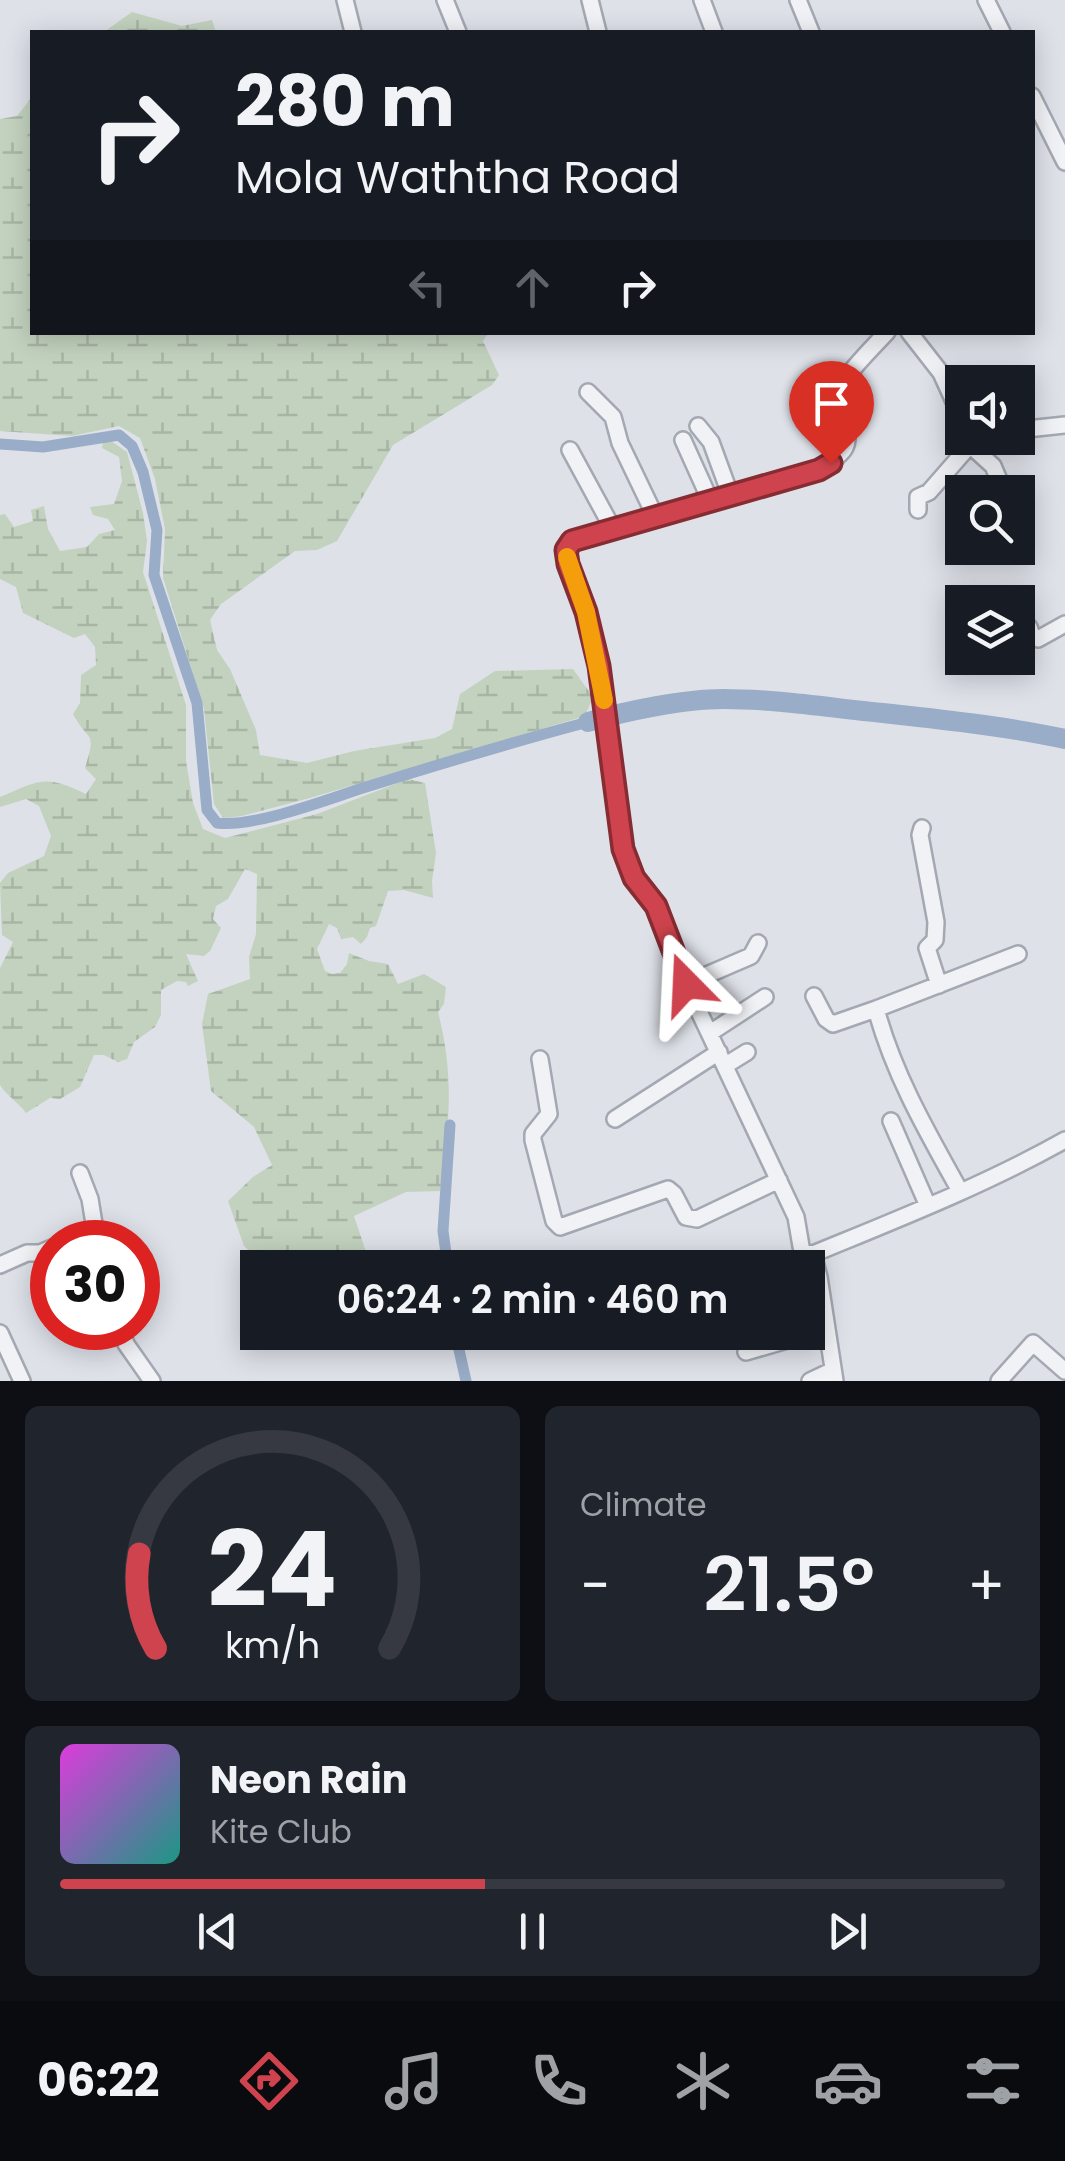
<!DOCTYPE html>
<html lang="en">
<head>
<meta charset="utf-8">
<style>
	:root { --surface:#171b24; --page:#20242c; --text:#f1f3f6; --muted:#9ea1a6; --line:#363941; --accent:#ce434d }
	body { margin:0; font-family:Poppins,sans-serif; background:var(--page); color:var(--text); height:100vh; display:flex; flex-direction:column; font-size:38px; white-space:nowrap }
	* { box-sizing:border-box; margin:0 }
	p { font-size:32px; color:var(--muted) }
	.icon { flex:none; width:55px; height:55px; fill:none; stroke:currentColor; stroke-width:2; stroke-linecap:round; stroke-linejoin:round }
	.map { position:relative; height:1381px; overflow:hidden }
	.panel { display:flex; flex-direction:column; gap:25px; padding:25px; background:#0d0f14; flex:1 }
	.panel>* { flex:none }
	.banner { position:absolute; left:30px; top:30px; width:1005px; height:305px; border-radius:0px; box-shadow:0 5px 25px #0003; background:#171b24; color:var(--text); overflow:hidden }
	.buttons { position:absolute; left:945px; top:365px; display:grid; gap:20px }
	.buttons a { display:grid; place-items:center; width:90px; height:90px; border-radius:0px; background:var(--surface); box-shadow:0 5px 25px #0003; font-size:50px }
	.speed { position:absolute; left:30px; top:1220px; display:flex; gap:20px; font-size:50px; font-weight:700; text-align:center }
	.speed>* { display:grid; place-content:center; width:130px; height:130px; border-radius:50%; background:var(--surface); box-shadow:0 5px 25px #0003; line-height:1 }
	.speed .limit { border:15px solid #d22; background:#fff; color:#111 }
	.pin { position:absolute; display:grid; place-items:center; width:85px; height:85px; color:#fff; margin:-102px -42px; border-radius:50% 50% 50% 0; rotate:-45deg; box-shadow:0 0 10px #0007 }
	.pin .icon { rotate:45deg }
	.me { position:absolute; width:110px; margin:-55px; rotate:339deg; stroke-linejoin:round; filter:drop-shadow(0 0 8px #0008) }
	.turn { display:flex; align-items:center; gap:35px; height:210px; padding:0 40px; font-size:45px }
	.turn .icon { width:130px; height:130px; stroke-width:2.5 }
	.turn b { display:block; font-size:70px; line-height:85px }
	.lanes { display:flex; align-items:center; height:95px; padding:0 40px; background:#0003; justify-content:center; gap:50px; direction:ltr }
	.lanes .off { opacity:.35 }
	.big { font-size:75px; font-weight:600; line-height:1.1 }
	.panel .widget { flex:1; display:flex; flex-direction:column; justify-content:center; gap:15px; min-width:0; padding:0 35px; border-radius:15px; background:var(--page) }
	.panel .dial { align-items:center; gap:0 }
	.dial svg { height:260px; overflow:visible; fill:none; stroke:var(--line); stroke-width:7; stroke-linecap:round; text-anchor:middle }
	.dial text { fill:var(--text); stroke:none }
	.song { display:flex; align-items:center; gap:30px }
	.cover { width:120px; height:120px; border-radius:15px; background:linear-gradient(135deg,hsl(300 70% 55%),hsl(170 70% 35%)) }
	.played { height:10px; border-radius:5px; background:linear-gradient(90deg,var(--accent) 45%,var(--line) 45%) }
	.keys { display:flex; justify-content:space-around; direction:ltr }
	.heat { display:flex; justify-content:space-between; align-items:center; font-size:55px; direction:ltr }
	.panel .tiles { flex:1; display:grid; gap:25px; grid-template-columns:1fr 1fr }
	.widget:last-child { grid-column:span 2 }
	.trip { position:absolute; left:240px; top:1250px; width:585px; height:100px; border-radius:0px; background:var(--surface); box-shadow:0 5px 25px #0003; font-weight:600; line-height:100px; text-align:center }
	.dock { display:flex; height:160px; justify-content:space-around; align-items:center; background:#090b0e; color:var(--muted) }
	.dock .icon { width:70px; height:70px }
	.dock .selected { color:var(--accent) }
	.dock b { font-size:45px; color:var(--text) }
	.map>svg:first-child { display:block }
</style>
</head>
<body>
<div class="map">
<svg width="1065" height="1381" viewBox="0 0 1065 1381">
	<defs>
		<pattern id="wetland-marsh" width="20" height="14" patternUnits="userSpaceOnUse" patternTransform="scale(2.5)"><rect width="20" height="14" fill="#c3d2bf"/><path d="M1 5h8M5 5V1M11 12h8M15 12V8" fill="none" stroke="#a8b5a5"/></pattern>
	</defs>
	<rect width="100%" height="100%" fill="#dee1e8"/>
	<!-- wetland -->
	<path fill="url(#wetland-marsh)" d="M 132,12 L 182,26 L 212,20 L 216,32 L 104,32 Z
		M 32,97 L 32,332 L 488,333 L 483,341 L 499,375 L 492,385 L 393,445 L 337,541 L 317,550 L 295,551 L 221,604 L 210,620 L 217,650 L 230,669 L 256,730 L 260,755 L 307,763 L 354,751 L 435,738 L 452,729 L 460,694 L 495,671 L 573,669 L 593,697 L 585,716 L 310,798 L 242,816 L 223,818 L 214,804 L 204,709 L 163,578 L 165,529 L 155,479 L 140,438 L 119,426 L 72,436 L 0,431 L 0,119 L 17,116 Z
		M 111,441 L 127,452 L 143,513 L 147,541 L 143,572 L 186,705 L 186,761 L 193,803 L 203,829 L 225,838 L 317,814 L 408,779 L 425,783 L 436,853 L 432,881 L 433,898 L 404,890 L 388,891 L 376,926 L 370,928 L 367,937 L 361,944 L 353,937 L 341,939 L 337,928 L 329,924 L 317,949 L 325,971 L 332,974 L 340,973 L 347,964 L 349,953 L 369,961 L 388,964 L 398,984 L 424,974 L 446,987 L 444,1004 L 438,1012 C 455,1078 449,1126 440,1191 L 406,1192 L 354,1216 L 371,1267 L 266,1267 L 244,1246 L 228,1201 L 253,1177 L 272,1165 L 254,1127 L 211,1091 L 202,1024 L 208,994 L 250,979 L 249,957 L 256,934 L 257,874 L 245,869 L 228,899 L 216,906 L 213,919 L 221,928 L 210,951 L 204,956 L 186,954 L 198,981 L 188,986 L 186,982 L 177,981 L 161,990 L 161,1015 L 155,1027 L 134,1042 L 127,1059 L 118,1062 L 104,1055 L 94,1055 L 80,1087 L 60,1099 L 50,1098 L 26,1113 C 18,1102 7,1096 0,1085 L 0,968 L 13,942 L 2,935 L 0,883 L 8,873 L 44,856 L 51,836 L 39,806 L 26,799 L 0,807 L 0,797 C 39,780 46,774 86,794 L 96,779 L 85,768 C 97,729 89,744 73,714 L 80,703 L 81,675 L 96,665 L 95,647 L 85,634 L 74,638 L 23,613 L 16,587 L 0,579 L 0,515 L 5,514 L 14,527 L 33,521 L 31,510 L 44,506 L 48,529 L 60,551 L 87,547 L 99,534 L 115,530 L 108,519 L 93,515 L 90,507 L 114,504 L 122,481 L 119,457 L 102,448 L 103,442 Z"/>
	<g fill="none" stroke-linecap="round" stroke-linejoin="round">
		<!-- canal -->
		<path stroke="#99acc8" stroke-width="11" d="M 0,444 L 43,447 L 119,435 L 132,446 L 143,472 L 157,530 L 154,575 L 197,703 L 207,810 L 217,823 C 254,828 328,799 366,787 C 440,764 513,742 588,722
			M 448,1268 L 443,1231 L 450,1125
			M 455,1332 L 466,1381"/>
		<!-- river -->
		<path stroke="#99acc8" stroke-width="20" d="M 588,722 C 626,711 684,699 723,699 C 777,699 831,708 883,713 C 944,720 1005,726 1065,739"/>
		<!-- minor casing -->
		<g stroke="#a3a8b2" stroke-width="20">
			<path id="minor" d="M 345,0 L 353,32
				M 445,0 L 458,32
				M 590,0 L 598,32
				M 702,0 L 714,32
				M 798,0 L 811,32
				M 986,0 L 1002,32
				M 1032,96 L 1065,162
				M 887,332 C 877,343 850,370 844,381 C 843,384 842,392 842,396 C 840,440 865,441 819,470 L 730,494 L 573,541 L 566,549 L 569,564 L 586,611 L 599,666 L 608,722 L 623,849 L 633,878 L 656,906 L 686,984 L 796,1217 L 802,1252 L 813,1254 C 898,1219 985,1185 1065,1140
				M 909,332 L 941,373 L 962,419
				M 588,392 L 613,417 L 620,443 L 655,516
				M 698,426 L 711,442 L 730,494
				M 1018,430 L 1065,425
				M 683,440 L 710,500
				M 970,445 L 993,466 L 1004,492
				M 570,450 L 608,520 L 612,530
				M 918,510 L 918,497 L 929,492 L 970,445 L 970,438
				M 1018,524 L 1024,540 L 1022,545
				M 1029,627 L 1033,638 L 1038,639 L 1065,624
				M 922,828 L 920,835 L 936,922 L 935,940 L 927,948 L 939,985
				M 686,984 L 751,956 L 758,943
				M 814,996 L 826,1019 L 833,1024 L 876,1009
				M 710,1033 L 765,997
				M 540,1059 L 549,1114 L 533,1134 L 533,1140 L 554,1221 L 560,1227 L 668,1189 L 674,1194 L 686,1217 L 697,1219 L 779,1180
				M 726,1065 L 747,1052
				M 615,1119 L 719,1052
				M 891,1121 L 928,1206
				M 80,1173 L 90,1199 L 97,1242
				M 960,1191 C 927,1132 894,1075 876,1009 L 1018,954
				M 66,1242 L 94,1230
				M 813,1254 L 819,1277 L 835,1381
				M 0,1265 L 27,1253 L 40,1253 L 52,1248
				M 121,1328 L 126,1344 L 152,1381
				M 0,1333 L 22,1381
				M 746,1352 L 784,1341 L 787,1332
				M 810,1381 L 833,1370
				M 999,1381 L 1033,1343 L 1065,1371"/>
		</g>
		<!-- minor -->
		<use href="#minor" stroke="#f1f2f6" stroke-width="15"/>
	</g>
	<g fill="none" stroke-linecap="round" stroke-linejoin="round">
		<!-- route casing -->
		<g stroke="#862c32" stroke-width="25">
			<path id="route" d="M 686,984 L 656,906 L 634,878 L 623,849 L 599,666 L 586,612 L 568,564 L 566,550 L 572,541 L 819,470 L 831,463"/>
		</g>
		<!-- route -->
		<use href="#route" stroke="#ce434d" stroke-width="18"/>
		<!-- slow -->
		<path stroke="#f59e0b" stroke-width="18" d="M 567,557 L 586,612 L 604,700"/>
	</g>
</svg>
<div class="buttons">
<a><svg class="icon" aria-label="sound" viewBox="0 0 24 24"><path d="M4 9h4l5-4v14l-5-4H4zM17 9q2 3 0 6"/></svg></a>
<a><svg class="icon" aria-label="search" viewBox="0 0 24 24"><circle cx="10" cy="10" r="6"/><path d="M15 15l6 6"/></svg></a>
<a><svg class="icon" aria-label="layers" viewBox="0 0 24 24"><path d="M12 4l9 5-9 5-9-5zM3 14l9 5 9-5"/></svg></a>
</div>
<div class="speed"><div class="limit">30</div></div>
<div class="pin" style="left:831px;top:463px;background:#d93025"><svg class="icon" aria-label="arrive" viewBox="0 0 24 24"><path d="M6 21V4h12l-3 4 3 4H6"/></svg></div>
<svg class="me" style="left:686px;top:984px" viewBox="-20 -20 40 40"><path d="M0-17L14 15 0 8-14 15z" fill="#ce434d" stroke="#fff" stroke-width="4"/></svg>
<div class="trip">06:24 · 2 min · 460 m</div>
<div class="banner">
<div class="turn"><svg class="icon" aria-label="right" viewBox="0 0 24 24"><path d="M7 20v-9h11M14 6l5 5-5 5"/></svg><div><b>280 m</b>Mola Waththa Road</div></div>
<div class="lanes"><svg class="icon off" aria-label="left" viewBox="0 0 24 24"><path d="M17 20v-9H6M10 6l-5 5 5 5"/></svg><svg class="icon off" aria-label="ahead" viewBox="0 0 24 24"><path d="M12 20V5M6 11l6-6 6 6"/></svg><svg class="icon" aria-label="right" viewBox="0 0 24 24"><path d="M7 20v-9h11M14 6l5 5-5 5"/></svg></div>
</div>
</div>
<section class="panel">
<div class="tiles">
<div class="widget dial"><svg viewBox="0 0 100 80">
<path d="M14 69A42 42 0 1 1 86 69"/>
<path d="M14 69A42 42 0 0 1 9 40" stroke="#ce434d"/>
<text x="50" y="56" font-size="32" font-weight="700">24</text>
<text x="50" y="72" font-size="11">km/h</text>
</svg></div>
<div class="widget"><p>Climate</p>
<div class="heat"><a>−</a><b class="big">21.5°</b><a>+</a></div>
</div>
<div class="widget">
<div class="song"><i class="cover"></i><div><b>Neon Rain</b><p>Kite Club</p></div></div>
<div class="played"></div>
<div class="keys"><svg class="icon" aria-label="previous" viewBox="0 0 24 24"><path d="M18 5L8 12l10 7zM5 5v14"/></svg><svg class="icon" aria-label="pause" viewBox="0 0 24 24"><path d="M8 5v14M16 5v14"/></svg><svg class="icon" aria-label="next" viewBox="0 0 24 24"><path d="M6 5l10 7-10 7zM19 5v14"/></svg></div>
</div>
</div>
</section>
<nav class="dock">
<b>06:22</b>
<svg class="icon selected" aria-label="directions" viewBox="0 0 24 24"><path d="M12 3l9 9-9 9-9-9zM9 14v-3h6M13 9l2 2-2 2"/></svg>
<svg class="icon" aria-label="music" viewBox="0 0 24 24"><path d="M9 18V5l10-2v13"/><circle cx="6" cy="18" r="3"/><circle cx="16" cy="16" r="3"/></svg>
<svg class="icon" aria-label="phone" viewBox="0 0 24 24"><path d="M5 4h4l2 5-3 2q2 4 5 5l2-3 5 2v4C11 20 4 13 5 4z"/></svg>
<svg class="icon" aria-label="climate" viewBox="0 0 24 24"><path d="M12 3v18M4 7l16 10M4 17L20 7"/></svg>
<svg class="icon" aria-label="car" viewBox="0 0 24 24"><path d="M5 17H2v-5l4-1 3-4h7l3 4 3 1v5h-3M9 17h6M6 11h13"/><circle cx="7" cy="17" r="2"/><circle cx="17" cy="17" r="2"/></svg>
<svg class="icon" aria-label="filters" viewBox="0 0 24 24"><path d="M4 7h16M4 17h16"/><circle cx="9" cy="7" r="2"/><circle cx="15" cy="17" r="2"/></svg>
</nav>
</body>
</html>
